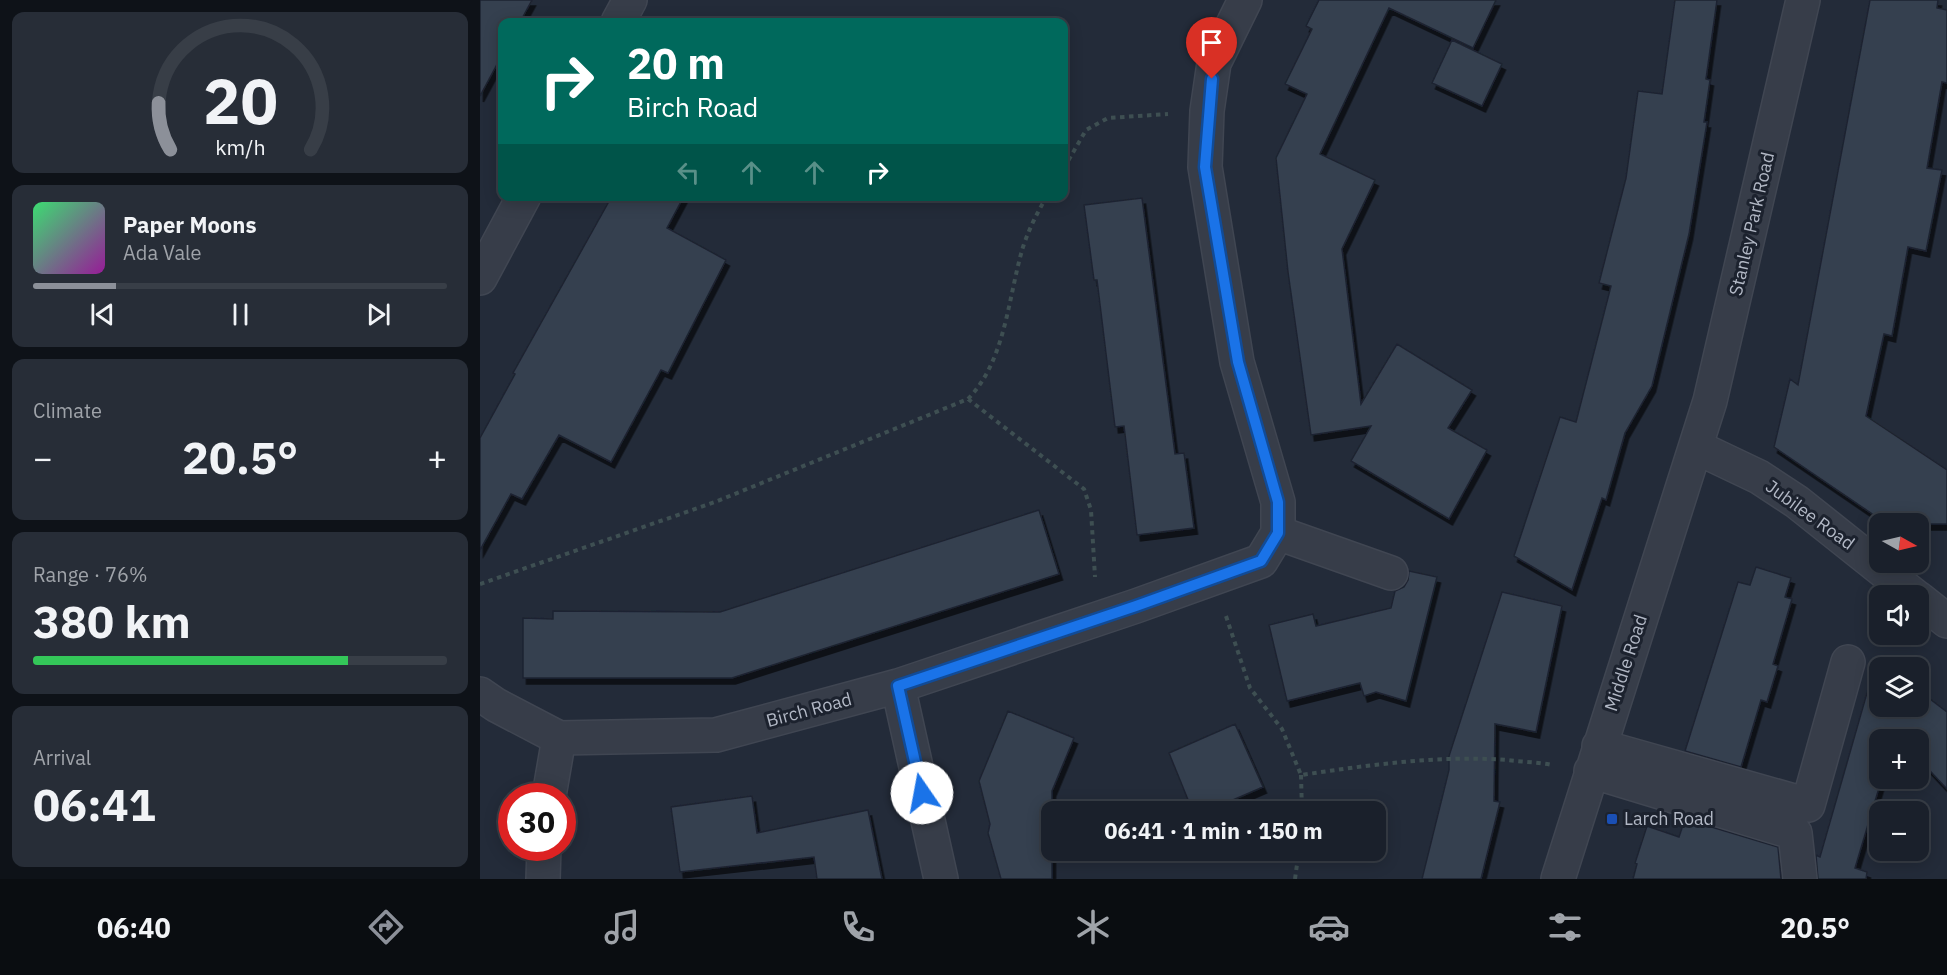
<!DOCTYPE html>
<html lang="en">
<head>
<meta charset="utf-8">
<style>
	:root { --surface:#1a202b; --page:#272d37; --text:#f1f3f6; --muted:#9fa3a9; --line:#383e47; --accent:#8c9099 }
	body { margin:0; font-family:"IBM Plex Sans",sans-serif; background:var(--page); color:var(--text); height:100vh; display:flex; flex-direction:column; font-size:22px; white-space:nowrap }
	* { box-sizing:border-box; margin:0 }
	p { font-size:20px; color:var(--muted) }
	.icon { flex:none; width:33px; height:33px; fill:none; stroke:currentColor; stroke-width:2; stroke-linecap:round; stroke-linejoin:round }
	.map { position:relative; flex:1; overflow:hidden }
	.drawer { display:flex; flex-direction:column; gap:12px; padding:12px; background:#0e1218; width:480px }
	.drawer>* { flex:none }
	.guide { position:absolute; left:18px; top:18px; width:570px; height:183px; border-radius:12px; box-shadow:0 3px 15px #0003,0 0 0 2px var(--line); background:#00695c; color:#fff; overflow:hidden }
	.needle { width:39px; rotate:98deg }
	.tools { position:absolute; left:1389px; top:513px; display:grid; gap:12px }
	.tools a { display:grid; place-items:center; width:60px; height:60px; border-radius:12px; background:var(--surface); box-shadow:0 3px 15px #0003,0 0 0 2px var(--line); font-size:30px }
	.speed { position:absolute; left:18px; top:783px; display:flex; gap:12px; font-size:30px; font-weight:700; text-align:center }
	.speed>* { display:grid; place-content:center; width:78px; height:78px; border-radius:50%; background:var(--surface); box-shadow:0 3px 15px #0003,0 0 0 2px var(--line); line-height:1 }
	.speed .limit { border:9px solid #d22; background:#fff; color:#111 }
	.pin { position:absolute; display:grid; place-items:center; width:51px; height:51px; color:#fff; margin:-62px -26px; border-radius:50% 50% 50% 0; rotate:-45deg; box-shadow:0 0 6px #0007 }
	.pin .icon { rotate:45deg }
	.me { position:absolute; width:66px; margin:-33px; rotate:348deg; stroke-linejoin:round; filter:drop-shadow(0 0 4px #0008) }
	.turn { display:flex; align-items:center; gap:21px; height:126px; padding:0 30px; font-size:27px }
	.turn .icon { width:78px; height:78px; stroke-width:2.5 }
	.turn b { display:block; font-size:42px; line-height:51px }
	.lanes { display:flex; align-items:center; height:57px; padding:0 30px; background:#0003; justify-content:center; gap:30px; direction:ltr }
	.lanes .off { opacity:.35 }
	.big { font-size:45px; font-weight:800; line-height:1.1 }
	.drawer .tile { flex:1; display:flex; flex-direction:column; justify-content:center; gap:9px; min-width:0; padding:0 21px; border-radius:12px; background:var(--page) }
	.drawer .dial { align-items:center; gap:0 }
	.dial svg { height:156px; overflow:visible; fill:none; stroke:var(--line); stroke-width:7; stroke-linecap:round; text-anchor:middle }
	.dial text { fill:var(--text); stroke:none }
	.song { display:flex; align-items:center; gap:18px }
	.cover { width:72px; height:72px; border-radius:9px; background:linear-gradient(135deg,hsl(140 70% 55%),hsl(300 70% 35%)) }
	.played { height:6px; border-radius:3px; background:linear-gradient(90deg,var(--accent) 20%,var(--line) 20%) }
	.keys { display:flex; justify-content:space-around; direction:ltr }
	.heat { display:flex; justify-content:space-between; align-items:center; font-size:33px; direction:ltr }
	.charge { height:9px; border-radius:4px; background:linear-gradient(90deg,#34c759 76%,var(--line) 0) }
	.trip { position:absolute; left:561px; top:801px; width:345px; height:60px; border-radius:12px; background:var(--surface); box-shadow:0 3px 15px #0003,0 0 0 2px var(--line); font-weight:800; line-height:60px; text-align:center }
	.tab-bar { display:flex; height:96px; justify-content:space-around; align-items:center; background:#0a0d11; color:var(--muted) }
	.tab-bar .icon { width:42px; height:42px }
	.tab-bar .on { color:var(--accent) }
	.tab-bar b { font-size:27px; color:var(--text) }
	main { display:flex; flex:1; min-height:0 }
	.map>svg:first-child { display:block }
</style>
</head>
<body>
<main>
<section class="drawer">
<div class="tile dial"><svg viewBox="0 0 100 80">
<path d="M14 69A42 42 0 1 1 86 69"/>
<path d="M14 69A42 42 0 0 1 8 45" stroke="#8c9099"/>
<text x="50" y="56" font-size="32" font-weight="700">20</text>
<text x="50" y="72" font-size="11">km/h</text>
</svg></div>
<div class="tile">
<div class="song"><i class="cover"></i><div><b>Paper Moons</b><p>Ada Vale</p></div></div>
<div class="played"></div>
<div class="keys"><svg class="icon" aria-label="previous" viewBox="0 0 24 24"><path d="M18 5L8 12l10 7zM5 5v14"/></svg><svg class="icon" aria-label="pause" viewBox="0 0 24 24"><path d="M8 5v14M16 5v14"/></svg><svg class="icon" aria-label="next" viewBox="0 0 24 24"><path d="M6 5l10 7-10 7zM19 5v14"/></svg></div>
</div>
<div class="tile"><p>Climate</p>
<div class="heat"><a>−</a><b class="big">20.5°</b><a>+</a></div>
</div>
<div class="tile"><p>Range · 76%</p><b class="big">380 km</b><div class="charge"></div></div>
<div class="tile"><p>Arrival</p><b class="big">06:41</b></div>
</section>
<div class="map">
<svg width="1467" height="879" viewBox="0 0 1467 879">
	<defs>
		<filter id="shadow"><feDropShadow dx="3.5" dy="6" stdDeviation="0" flood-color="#0009"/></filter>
	</defs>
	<rect width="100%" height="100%" fill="#232b39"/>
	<!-- building -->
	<path fill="#353f50" stroke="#1e2430" stroke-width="1.5" filter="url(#shadow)" d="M 0,0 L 52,0 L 40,22 L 22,22 L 22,55 L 0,96 Z
		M 839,0 L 1016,0 L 993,48 L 909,8 L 840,154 L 895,180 L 862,249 L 881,404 L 917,344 L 992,390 L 968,428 L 1007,450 L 969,519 L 871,461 L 891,426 L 831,435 L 808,272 L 796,158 L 827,94 L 805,84 L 832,29 L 826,26 Z
		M 1195,0 L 1237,0 L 1226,79 L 1230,80 L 1224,122 L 1227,122 L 1209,234 L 1172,386 L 1145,433 L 1126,500 L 1122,498 L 1092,590 L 1034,556 L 1080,417 L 1096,422 L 1131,286 L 1119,283 L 1146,178 L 1158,91 L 1182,94 Z
		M 1390,0 L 1458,0 L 1457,8 L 1467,10 L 1467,83 L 1462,82 L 1447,168 L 1462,170 L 1446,251 L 1428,247 L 1412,336 L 1404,334 L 1386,416 L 1467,470 L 1467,524 L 1407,524 L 1294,447 L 1310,379 L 1318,385 Z
		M 972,40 L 1022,64 L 1002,106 L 952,83 Z
		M 132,196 L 204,196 L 187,228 L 246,260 L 188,373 L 181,370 L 131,462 L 79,435 L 42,499 L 31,494 L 0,550 L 0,438 L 35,374 L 33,373 Z
		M 662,198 L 695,454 L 704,453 L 714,528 L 657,535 L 644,426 L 635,427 L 617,280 L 614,280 L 604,205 Z
		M 559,510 L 579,574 L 252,678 L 43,678 L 43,618 L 73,619 L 73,611 L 240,612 Z
		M 1276,567 L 1311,578 L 1305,597 L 1312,599 L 1293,664 L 1298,666 L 1287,702 L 1281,700 L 1261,767 L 1205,751 L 1258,582 L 1270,585 Z
		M 929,571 L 957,577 L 926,701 L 896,692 L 884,696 L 880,683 L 807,701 L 789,625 L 833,614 L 836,626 L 911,608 L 915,591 L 924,587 L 928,580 Z
		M 1022,592 L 1082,606 L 1056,732 L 1015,724 L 1014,801 L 1020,802 L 1001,879 L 942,879 L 969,770 L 969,756 Z
		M 1393,672 L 1400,674 L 1400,706 L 1438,706 L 1438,690 L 1467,712 L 1467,789 L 1438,758 L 1438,740 L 1422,740 L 1415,733 L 1413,740 L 1400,740 L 1400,778 L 1402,778 L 1375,868 L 1387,872 L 1386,879 L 1338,879 L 1336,855 L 1340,857 Z
		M 528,711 L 594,738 L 572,791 L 572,879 L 521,879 L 508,833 L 510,824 L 499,781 Z
		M 755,724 L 783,787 L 725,812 L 713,812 L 689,753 Z
		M 272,796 L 277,833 L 388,810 L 402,879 L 337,879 L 334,857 L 200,872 L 191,807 Z
		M 1205,819 L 1298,847 L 1301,879 L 1153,879 L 1157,864 L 1155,863 L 1167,826 L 1199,837 Z"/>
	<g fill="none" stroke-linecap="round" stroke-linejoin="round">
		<!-- minor casing -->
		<g stroke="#404652" stroke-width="36">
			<path id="minor" d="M 138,22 L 150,0
				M 0,278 L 44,196
				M 1216,447 L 1279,477 L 1317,502 L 1435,596
				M 798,533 L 911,573
				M 1438,598 L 1467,621
				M 418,686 L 461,879
				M 0,694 L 16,705 L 79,738 L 236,735 L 418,686 L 656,606 L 781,561 L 798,533 L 798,502 L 757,362 L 725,167 L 727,111 L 734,63 L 765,0
				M 1119,746 L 1328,805 L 1368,662
				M 1111,771 L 1315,833 L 1320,879
				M 69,796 L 79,738
				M 63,879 L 64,848
				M 1078,879 L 1230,401 L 1323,0"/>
		</g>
		<!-- path -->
		<path stroke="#3e4f52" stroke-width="4" stroke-dasharray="4.5 4.5" stroke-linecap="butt" d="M 584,168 L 606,130 L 628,118 L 688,114
			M 488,399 L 604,489 L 611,510 L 615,577
			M 0,584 L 235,502 L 488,399 C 526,360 528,297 543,247 C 549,229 557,213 567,196
			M 746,616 L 770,688 L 802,729 L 821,775 C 889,765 958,755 1027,760 C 1042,762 1058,762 1072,765
			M 821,775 L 822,812
			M 815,879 L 819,850"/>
		<!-- minor -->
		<use href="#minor" stroke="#373d49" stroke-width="33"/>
	</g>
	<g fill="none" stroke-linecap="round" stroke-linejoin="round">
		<!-- route casing -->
		<g stroke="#114b97" stroke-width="15">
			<path id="route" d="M 442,793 L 418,686 L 656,606 L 781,561 L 798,533 L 798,502 L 758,362 L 725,167 L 732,79"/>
		</g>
		<!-- route -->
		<use href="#route" stroke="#1a73e8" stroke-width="10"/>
	</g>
	<!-- markers -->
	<rect fill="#1a4fb4" stroke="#1c222e" stroke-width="2" x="1126" y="813" width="12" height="12" rx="3"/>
	<g text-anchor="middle" stroke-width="6" stroke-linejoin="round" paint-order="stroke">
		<!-- street labels -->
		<g font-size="18" fill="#b2b8c5" stroke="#1c222e">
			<text transform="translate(1272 224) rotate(-77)" y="6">Stanley Park Road</text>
			<text transform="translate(1330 515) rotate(36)" y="6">Jubilee Road</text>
			<text transform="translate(1146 663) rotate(-72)" y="6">Middle Road</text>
			<text transform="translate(329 710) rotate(-15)" y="6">Birch Road</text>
		</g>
		<!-- poi labels -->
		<g font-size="18" fill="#b2b8c5" stroke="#1c222e" text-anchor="start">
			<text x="1144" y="825">Larch Road</text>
		</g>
	</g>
</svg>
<div class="tools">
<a><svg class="needle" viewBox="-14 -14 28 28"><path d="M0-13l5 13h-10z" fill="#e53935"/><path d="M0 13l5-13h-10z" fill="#9fa3a9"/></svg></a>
<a><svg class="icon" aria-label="sound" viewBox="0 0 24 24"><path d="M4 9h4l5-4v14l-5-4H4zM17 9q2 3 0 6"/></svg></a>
<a><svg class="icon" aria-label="layers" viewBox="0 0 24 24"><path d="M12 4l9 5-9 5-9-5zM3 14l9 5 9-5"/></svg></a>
<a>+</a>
<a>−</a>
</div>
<div class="speed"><div class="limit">30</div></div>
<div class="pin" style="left:732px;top:79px;background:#d93025"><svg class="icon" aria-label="arrive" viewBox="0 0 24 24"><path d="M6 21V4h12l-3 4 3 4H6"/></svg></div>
<svg class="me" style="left:442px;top:793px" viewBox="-20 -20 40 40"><circle r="19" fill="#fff"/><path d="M0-13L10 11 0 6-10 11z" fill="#1a73e8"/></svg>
<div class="trip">06:41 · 1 min · 150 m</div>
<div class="guide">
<div class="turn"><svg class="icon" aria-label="right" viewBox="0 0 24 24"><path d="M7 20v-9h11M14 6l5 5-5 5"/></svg><div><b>20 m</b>Birch Road</div></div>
<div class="lanes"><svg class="icon off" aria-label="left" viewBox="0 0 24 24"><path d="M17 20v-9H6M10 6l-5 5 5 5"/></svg><svg class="icon off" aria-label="ahead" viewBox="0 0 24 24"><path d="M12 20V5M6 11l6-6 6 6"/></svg><svg class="icon off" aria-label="ahead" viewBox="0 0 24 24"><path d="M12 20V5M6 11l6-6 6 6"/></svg><svg class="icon" aria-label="right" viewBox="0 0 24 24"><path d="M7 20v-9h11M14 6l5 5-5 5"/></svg></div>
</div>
</div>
</main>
<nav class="tab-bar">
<b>06:40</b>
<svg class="icon on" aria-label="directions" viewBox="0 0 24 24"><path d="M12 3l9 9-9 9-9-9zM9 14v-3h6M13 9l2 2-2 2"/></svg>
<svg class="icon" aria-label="music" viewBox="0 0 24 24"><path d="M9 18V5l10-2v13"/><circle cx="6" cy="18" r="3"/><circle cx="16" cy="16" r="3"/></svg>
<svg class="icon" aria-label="phone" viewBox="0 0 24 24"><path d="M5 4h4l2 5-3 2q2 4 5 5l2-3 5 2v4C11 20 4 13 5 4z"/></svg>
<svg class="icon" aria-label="climate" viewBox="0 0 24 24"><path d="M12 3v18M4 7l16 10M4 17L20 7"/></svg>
<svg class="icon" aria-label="car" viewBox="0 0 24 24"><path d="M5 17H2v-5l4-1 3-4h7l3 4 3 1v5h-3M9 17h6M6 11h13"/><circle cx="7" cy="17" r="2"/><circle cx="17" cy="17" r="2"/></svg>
<svg class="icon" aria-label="filters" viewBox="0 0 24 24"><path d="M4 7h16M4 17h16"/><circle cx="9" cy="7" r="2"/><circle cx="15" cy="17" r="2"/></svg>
<b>20.5°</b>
</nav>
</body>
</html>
